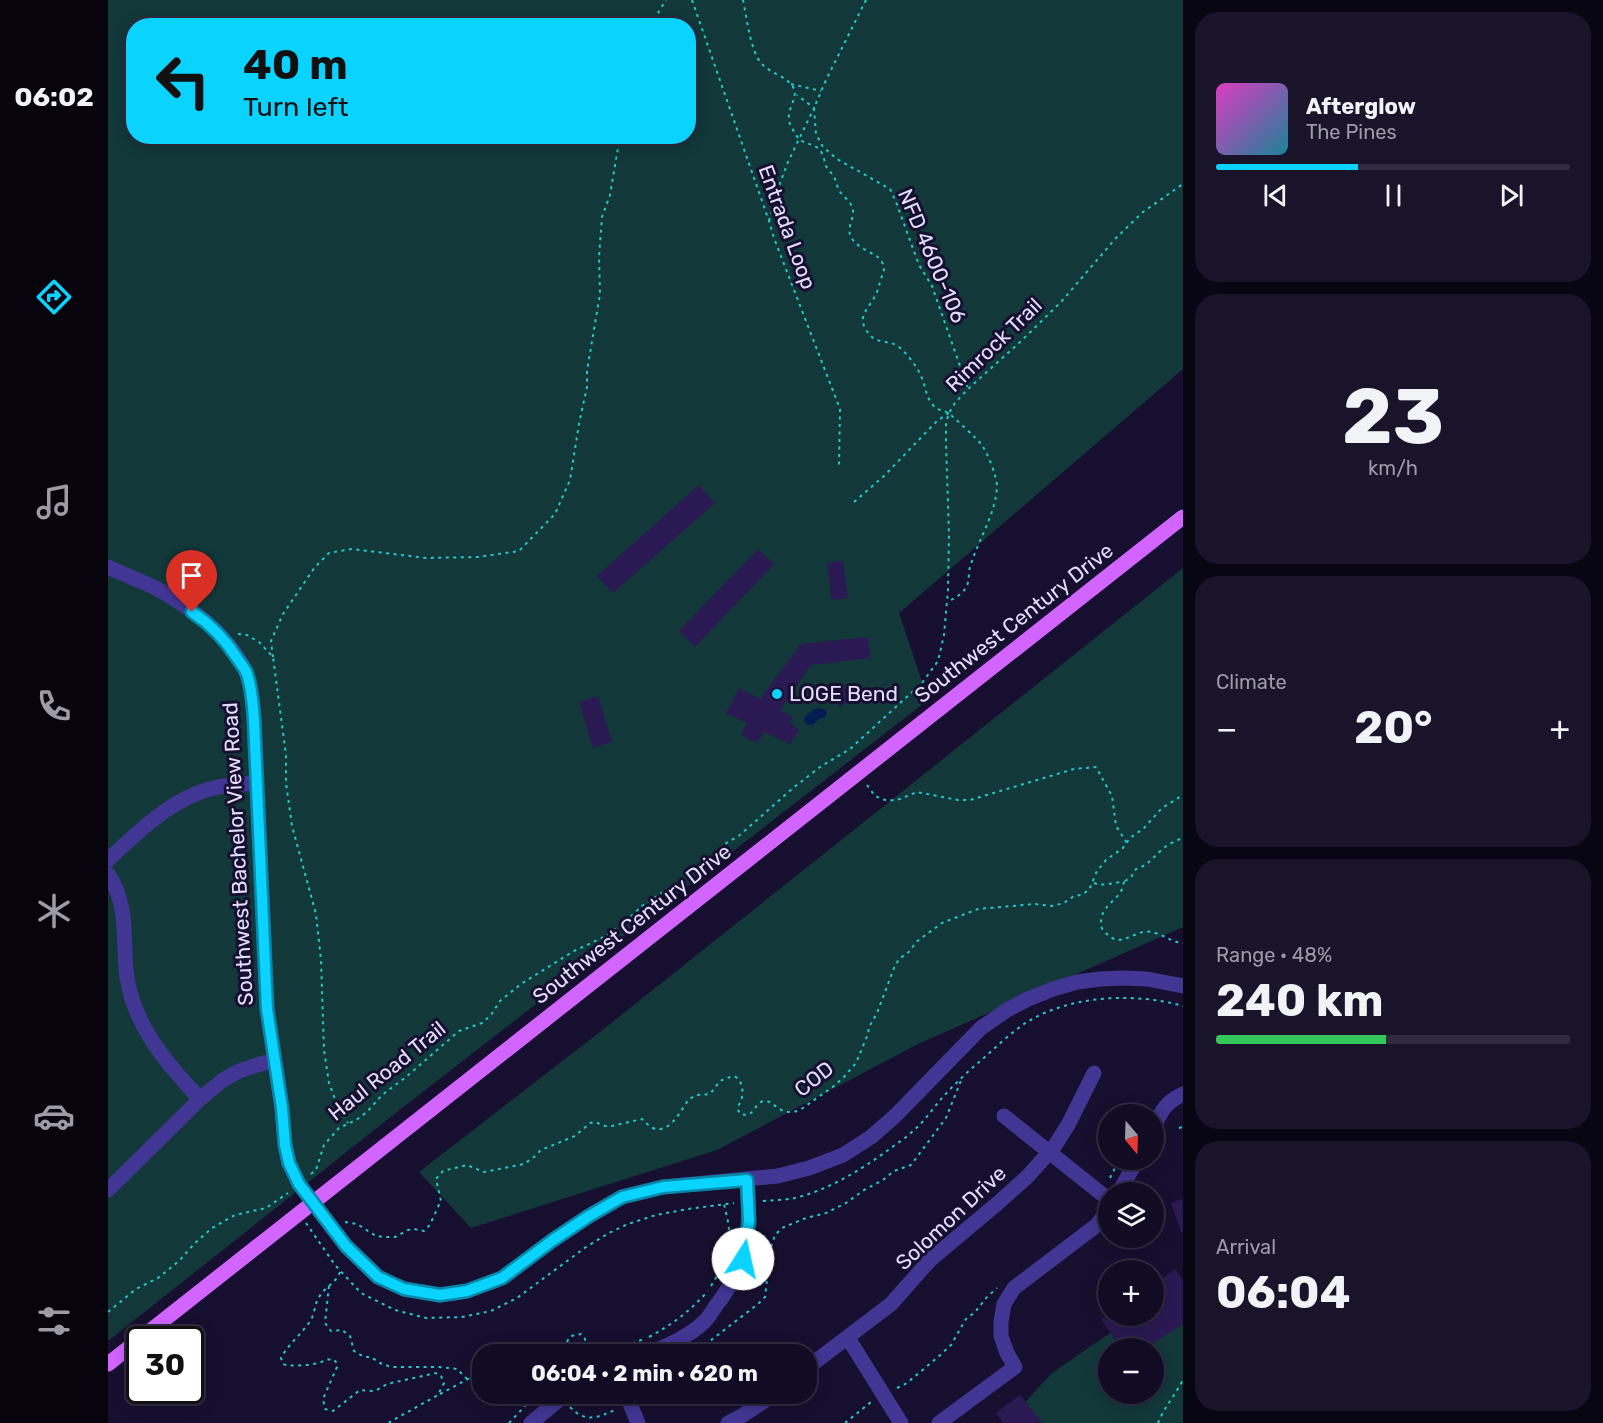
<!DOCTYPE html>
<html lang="en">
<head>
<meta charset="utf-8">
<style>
	:root { --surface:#110b23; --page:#1a142b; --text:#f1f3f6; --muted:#9c9ba6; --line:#302b41; --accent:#0ad3ff }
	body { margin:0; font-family:Rubik,sans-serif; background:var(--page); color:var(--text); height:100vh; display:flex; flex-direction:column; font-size:22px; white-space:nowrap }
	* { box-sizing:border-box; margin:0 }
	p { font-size:20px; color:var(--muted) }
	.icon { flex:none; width:33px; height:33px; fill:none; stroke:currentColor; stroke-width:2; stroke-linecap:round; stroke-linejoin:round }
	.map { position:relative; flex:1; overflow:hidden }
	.drawer { display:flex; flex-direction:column; gap:12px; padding:12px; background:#090613; width:420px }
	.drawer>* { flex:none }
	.top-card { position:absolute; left:18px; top:18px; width:570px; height:126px; border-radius:24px; box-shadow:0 3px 15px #0003,0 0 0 2px var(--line); background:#0ad3ff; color:#111; overflow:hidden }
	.needle { width:39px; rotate:161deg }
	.controls { position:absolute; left:990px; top:1104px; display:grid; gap:12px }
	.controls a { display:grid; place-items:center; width:66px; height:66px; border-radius:50%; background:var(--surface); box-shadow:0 3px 15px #0003,0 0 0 2px var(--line); font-size:30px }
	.speed { position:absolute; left:18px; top:1326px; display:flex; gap:12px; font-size:30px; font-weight:700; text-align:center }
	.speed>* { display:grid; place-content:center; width:78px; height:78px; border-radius:50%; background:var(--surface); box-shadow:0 3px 15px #0003,0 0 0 2px var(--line); line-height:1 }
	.speed .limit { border:3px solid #111; border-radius:9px; background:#fff; color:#111 }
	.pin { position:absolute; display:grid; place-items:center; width:51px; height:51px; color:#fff; margin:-62px -26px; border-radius:50% 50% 50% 0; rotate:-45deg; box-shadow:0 0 6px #0007 }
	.pin .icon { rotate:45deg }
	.me { position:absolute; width:66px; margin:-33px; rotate:10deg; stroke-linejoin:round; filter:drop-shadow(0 0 4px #0008) }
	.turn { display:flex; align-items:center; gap:21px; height:126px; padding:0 18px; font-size:27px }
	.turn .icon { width:78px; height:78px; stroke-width:2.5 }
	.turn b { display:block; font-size:42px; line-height:51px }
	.big { font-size:45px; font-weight:700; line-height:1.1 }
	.drawer .tile { flex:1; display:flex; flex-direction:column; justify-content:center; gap:9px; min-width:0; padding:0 21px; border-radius:24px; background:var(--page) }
	.drawer .dial { align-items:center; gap:0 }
	.dial b { font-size:78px; line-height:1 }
	.song { display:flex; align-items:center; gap:18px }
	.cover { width:72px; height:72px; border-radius:9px; background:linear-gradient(135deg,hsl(310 70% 55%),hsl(190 70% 35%)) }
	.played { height:6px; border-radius:3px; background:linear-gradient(90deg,var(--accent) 40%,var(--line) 40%) }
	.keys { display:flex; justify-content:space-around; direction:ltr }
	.heat { display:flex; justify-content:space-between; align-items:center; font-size:33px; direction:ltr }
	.charge { height:9px; border-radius:4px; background:linear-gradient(90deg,#34c759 48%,var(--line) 0) }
	.trip { position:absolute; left:364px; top:1344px; width:345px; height:60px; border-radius:24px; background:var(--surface); box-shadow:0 3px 15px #0003,0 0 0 2px var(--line); font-weight:700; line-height:60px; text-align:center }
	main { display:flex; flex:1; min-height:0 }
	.menu { display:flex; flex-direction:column; width:108px; justify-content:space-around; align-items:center; background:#07040e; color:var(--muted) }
	.menu .icon { width:42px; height:42px }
	.menu .on { color:var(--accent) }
	.menu b { font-size:27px; color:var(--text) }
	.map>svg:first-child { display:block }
</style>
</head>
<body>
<main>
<nav class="menu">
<b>06:02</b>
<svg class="icon on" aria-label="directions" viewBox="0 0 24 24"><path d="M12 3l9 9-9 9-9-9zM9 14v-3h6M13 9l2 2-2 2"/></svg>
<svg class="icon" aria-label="music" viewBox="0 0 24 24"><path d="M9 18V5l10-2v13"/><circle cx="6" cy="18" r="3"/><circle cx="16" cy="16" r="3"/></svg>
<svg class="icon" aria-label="phone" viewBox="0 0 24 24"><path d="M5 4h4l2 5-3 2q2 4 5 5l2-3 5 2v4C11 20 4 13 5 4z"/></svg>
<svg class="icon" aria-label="climate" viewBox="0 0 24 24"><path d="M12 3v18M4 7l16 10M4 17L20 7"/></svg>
<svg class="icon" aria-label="car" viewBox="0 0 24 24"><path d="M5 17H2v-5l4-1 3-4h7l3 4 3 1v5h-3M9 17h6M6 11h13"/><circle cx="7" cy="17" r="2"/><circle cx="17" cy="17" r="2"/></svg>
<svg class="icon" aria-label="filters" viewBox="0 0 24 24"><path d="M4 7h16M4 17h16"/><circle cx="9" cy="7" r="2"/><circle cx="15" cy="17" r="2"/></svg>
</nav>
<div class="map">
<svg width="1075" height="1423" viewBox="0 0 1075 1423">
	<rect width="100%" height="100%" fill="#170f2f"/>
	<!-- green -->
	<path fill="#12383a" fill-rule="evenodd" d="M 0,0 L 1075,0 L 1075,369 L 791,613 L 820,700 L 289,1112 L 0,1341 ZM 26,26 L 580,26 L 580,136 L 26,136 Z
		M 1075,568 L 1075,927 L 810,1044 L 609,1150 L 363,1228 L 311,1172 L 497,1028 Z
		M 1075,1283 L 1075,1423 L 898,1423 L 944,1373 L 1027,1316 L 1046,1316 L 1046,1303 ZM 1000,1348 L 1046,1348 L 1046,1394 L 1000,1394 Z"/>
	<!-- water -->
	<path fill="#061b52" d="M 710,708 L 718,710 L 719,713 L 717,717 L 711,719 L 705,725 L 698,724 L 696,719 C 699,714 704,710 710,708 Z"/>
	<!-- building -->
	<path fill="#2a1952" d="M 591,485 L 607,503 L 505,593 L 489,576 Z
		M 650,549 L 666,564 L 587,647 L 571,631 Z
		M 735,561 L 740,598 L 724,600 L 719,563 Z
		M 760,637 L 762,658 L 703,665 L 672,710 L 685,717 L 682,723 L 691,730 L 682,744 L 656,732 L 649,743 L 633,735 L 639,723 L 618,713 L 631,688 L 652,699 L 693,644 Z
		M 745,683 L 750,691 L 739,698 L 741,701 L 732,707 L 726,698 L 736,692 L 734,690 Z
		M 490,696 L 504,742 L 485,748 L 471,702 Z
		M 1075,1199 L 1075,1232 L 1073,1232 L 1063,1203 Z
		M 1067,1269 L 1075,1280 L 1075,1324 L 1038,1348 L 1013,1348 L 993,1319 L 999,1316 L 1046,1316 L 1046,1284 Z
		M 912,1395 L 935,1423 L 895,1423 L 888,1413 Z"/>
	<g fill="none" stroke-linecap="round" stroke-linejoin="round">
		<!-- path -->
		<path stroke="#25c9cc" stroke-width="2" stroke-dasharray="3 4.5" stroke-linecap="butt" d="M 584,0 L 661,221 L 666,238 L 732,409 L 731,465
			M 635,0 C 639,18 642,51 654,64 C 663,74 681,77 686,89 C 690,99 677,111 682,124 C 684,128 688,136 691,139 C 697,144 706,144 711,149 C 716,154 716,161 718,166 C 720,170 724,173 726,177 C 729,182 729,189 733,193 C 736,197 740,200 742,203 C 751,215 737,226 743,237 C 751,251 770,253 774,262 C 778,270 775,272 773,279 C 771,285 770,291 767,296 C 762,307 750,315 757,328 C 767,347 780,338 791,347 C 799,354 809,366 813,376 C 818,386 817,396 825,405 C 829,411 834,409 840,413 C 844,415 870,440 873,444 C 879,451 889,477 889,486 C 888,514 870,540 862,567 C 860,574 862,583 857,589 C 854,594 845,600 839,601
			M 758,0 L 718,80 L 706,108 L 708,134 L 715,147 L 729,159 L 782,189 L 788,202 L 811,265 L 824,286 L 860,389
			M 542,26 L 558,0
			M 683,84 L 713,91
			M 661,221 L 671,186 L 680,162 L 706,108 L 689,95
			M 746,502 L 776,476 L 829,421 L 841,413
			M 130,634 L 139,635 L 151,642 L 165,657 L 178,755 L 178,783 L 184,826 L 208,914 L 213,960 L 216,1050 L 221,1083 L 230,1107 L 240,1123
			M 165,657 L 163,641 L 175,614 L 207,567 L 221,553 L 244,549 L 318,558 L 370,557 L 411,551 L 447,514 L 462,480 L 471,424 L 479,387 L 479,371 L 492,294 L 491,257 L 494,217 L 502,195 L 512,136
			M 759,785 L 767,796 L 780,801 L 792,799 L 809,792 L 850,800 L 862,800 L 966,769 L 988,767 L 1004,796 L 1008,826 L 1019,843
			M 1017,881 L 1023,877 L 1028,869 C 1040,866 1047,855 1057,847 C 1062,843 1069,841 1075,837
			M 986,883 C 995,887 1006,882 1016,882 C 1015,885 1015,888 1013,891 C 1009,899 1000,903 995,913 C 993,919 991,926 996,931 C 1013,952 1026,928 1044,932 C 1054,934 1063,942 1075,943
			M 1071,1128 L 1075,1127
			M 203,1174 L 208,1170 L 216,1145 L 231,1128 L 248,1120 L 259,1112 L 274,1095 L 298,1077 L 351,1031 L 374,1023 L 383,1015 L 392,1001 L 413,984 L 466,951 L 498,936 L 517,922 L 534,906 L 596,865 L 615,845 L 632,835 L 685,788 L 712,767 L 742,749 L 814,683 L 830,661 L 836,635 L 840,590 L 841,535 L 838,443 L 838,423 L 841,413 L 847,403 L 860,389 L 910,344 L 953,302 L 1008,238 L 1035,212 L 1075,184
			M 1002,1178 L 1010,1162
			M 655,1201 C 666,1200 677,1200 687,1198 C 723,1189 754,1169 783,1148 C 791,1142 799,1137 805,1131 C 817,1121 825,1108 835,1097 C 848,1082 863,1069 878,1056 C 890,1045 903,1033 916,1024 C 960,995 1026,992 1075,1006
			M 237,1222 L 249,1224 L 268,1236 L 276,1237 L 287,1237 L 300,1230 L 306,1229 L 316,1231 C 323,1227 328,1209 333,1201 L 328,1179 L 335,1171 L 359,1165 L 376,1172 L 416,1164 L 426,1157 L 433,1150 L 467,1136 L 482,1123 L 487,1122 L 497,1126 L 504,1126 L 534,1119 C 538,1122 541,1127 545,1128 C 562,1135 574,1108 581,1099 L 589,1095 L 602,1094 C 612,1082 609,1080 626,1076 L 631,1079 C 636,1090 636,1097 629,1108 L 632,1114 C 648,1118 645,1103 656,1101 C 667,1100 671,1118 692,1110 L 726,1086 L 735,1078 L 748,1063 L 760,1034 L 761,1027 L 769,1013 L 786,968 L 791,959 L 802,951 L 808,942 L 834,923 L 870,909 L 927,904 L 944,906 L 956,903 L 966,896 L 973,895 L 981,890 L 989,871 L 998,860 L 1015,848 L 1022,838 L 1036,828 L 1054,808 L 1075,795
			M 198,1223 L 227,1265 L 253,1293 L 287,1310 L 318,1318 L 354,1317 L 383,1311 L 409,1298 L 478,1247 L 501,1233 L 520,1224 L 548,1215 L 580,1209 L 626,1203
			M 232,1272 C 228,1283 217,1287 211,1297 C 207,1303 207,1312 203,1320 C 194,1334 181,1343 173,1358 L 175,1364 C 182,1367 202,1365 211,1363 C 216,1361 220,1359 225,1359 L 229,1363 L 229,1367 L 215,1399 L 217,1409 L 225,1411 L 252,1390 L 264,1391 L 269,1390 L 279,1384 L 328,1373 L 333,1376 L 336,1383 L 330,1395 L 280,1423
			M 221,1286 L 217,1323 L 223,1331 L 234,1330 L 242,1336 L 246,1351 L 256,1357 L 263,1357 L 272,1363 L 283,1367 L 331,1367 L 349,1369 L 360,1380
			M 603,1286 C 613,1270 622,1252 621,1232 C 621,1223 618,1213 616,1204
			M 0,1312 L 28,1289 L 50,1278 L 71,1261 L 87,1243 L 104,1228 L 127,1215 L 158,1208 L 180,1193
			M 541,1337 C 565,1324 582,1311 600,1291
			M 450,1354 L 463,1336 L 473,1334 L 477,1339 L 479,1354
			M 496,1354 L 536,1339
			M 585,1354 L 650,1304 L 657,1297 L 663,1247 L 667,1235 L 674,1228 L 698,1218 L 718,1213 L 738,1203 L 756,1190 L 775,1180 L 786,1171 L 803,1165 L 838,1118 L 854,1078
			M 789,1388 L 799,1383 L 830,1357 L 843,1345 L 858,1319 L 867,1312 L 879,1297 L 889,1288
			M 332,1394 L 375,1371
			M 462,1407 C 477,1423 489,1418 509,1409
			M 401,1423 L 419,1404 L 432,1394
			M 737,1423 L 763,1402
			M 1050,1423 C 1056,1408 1067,1395 1075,1380"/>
		<!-- minor -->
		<path stroke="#413693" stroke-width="15" d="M 0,567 C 18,576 38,582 55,592 C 88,611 120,636 137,670 C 144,685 145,704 146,720 L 159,1009 L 174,1109 L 177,1145 L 181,1163 L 191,1184 L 238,1246 L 270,1277 L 296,1289 L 332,1295 L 359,1291 L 394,1278 L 445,1240 L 481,1216 L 514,1197 L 555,1187 L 670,1176 L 701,1168 L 735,1155 L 763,1137 L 787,1116 L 873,1028 L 899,1010 L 920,999 L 945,989 L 969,982 L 992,979 L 1015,978 L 1039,979 L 1075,986
			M 0,860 C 33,829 69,793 116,786 C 127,784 138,784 149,783
			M 0,874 C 22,906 14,942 19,978 C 27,1027 59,1064 92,1099
			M 896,1116 L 1000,1199
			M 1046,1126 C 1055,1109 1057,1103 1075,1094
			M 0,1190 L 92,1099 L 115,1080 L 131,1071 L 149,1065 L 166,1060
			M 1011,1192 L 1029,1160
			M 740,1338 L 793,1423
			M 539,1354 C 559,1346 580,1337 596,1322 C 600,1318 604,1312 607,1307 C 639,1267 644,1230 639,1180
			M 699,1368 L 783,1304 L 822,1260 L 890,1203 L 920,1176 L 946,1147 L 960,1125 L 986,1073
			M 518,1394 L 530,1423
			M 423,1423 L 458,1394
			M 620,1423 L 635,1415 L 667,1394
			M 831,1423 L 907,1367 L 899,1353 L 893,1336 L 893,1322 L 896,1304 L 906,1288 L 989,1225 L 1000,1210"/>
		<!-- major -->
		<path stroke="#d265ff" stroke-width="15" d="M 0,1364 L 1075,517"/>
	</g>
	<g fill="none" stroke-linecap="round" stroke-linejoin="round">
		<!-- route casing -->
		<g stroke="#0689a6" stroke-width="15">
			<path id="route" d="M 84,612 C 102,624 117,639 129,658 C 132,663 137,668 139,674 C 144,689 145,705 146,720 L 159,1009 L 174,1108 L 177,1145 L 181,1163 L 191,1184 L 238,1246 L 270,1277 L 296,1289 L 332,1295 L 359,1291 L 394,1278 L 445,1240 L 481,1216 L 514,1197 L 555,1187 L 639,1180 L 641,1221 L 635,1259"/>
		</g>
		<!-- route -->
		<use href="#route" stroke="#0ad3ff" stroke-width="10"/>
	</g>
	<!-- markers -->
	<circle fill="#0ad3ff" stroke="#170f2f" stroke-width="2" cx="669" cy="694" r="6"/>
	<g text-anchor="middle" stroke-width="6" stroke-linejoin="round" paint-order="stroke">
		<!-- street labels -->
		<g font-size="21" fill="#e4deff" stroke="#170f2f">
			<text transform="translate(679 227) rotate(70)" y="7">Entrada Loop</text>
			<text transform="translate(824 256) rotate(67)" y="7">NFD 4600-106</text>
			<text transform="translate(886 345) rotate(-44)" y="7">Rimrock Trail</text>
			<text transform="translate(906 623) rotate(-38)" y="7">Southwest Century Drive</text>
			<text transform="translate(130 854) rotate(-93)" y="7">Southwest Bachelor View Road</text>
			<text transform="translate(524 924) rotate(-38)" y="7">Southwest Century Drive</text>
			<text transform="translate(279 1071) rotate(-39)" y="7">Haul Road Trail</text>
			<text transform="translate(706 1079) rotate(-38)" y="7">COD</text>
			<text transform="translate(843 1218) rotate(-43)" y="7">Solomon Drive</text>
		</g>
		<!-- poi labels -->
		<g font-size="21" fill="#e4deff" stroke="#170f2f" text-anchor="start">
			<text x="681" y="701">LOGE Bend</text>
		</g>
	</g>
</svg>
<div class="controls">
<a><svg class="needle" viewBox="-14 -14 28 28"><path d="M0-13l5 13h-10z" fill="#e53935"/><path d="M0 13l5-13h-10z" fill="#9c9ba6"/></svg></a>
<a><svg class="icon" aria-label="layers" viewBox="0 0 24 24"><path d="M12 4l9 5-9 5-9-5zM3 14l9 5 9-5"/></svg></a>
<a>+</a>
<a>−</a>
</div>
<div class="speed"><div class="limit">30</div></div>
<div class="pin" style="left:84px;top:612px;background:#d93025"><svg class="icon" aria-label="arrive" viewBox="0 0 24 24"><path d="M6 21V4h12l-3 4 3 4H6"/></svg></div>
<svg class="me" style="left:635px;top:1259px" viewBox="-20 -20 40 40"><circle r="19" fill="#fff"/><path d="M0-13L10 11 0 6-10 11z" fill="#0ad3ff"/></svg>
<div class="trip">06:04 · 2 min · 620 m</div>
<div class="top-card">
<div class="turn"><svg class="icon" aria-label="left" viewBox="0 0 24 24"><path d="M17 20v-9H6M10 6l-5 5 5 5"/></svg><div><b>40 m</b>Turn left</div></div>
</div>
</div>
<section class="drawer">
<div class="tile">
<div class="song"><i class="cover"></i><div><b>Afterglow</b><p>The Pines</p></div></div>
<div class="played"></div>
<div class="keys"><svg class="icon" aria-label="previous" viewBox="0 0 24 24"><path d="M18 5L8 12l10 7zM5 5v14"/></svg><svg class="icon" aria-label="pause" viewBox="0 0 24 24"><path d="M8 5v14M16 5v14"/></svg><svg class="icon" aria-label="next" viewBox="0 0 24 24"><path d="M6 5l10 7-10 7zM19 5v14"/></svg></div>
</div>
<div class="tile dial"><b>23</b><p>km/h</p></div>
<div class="tile"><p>Climate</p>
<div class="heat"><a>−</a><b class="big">20°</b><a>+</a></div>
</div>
<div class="tile"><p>Range · 48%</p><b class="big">240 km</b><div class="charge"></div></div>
<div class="tile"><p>Arrival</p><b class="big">06:04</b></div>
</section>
</main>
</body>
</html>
